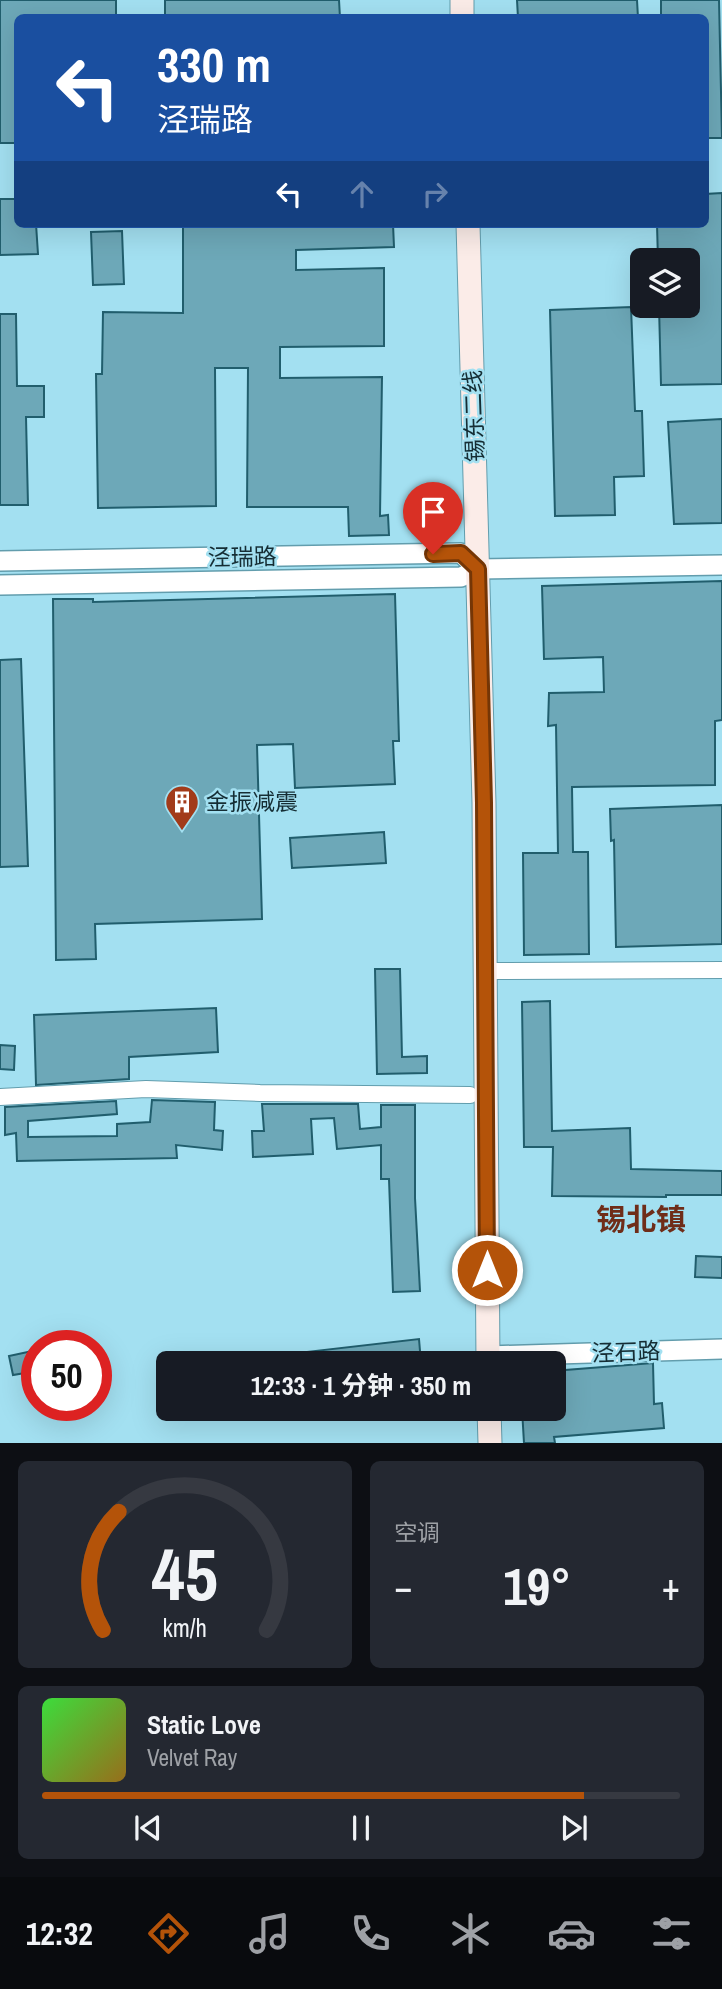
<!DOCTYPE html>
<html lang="zh">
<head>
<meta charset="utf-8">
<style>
	:root { --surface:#171b24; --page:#242831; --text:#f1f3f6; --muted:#9ea1a6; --line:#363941; --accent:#b45309 }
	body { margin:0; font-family:"Archivo Narrow","Noto Sans SC",sans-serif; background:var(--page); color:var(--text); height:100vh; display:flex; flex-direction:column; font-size:26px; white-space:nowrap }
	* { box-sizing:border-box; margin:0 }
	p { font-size:23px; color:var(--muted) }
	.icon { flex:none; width:38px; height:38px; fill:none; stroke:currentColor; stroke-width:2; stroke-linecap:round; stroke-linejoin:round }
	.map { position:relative; height:1443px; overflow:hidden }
	.details { display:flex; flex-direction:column; gap:18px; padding:18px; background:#0d0f14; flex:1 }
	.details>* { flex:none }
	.guide { position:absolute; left:14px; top:14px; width:695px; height:214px; border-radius:10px; box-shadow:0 7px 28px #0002; background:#1a4fa0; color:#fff; overflow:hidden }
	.controls { position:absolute; left:630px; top:248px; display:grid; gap:14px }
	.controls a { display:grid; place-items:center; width:70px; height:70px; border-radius:10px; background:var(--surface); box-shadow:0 7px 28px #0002; font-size:35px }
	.speed { position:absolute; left:21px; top:1330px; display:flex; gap:14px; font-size:35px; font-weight:700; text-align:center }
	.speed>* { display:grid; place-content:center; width:91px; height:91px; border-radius:50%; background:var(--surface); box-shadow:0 7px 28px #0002; line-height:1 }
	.speed .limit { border:10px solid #d22; background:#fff; color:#111 }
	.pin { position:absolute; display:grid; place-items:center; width:60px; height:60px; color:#fff; margin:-72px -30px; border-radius:50% 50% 50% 0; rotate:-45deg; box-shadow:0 0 7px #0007 }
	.pin .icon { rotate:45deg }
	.me { position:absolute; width:77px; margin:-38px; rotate:0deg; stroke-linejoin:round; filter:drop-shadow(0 0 5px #0008) }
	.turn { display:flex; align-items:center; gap:24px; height:147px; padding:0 28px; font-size:32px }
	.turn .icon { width:91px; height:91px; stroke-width:2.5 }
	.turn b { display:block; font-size:49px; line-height:60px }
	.lanes { display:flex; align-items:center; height:66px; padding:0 28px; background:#0003; justify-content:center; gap:35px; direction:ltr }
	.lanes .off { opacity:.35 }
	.big { font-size:52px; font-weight:700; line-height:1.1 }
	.details .card { flex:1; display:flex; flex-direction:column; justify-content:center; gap:10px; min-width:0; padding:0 24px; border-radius:10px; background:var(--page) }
	.details .dial { align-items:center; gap:0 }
	.dial svg { height:182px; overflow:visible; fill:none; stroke:var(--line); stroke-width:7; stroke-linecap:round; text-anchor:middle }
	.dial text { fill:var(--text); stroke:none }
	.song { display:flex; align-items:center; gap:21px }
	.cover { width:84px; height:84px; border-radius:10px; background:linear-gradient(135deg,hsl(120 70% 55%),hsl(40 70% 35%)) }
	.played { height:7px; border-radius:4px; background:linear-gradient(90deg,var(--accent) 85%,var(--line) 85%) }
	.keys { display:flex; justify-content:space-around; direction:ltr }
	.heat { display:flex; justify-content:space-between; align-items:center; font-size:38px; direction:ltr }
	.details .tiles { flex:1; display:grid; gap:18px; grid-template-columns:1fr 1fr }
	.card:last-child { grid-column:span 2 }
	.trip { position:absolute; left:156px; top:1351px; width:410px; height:70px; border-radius:10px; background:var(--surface); box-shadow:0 7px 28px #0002; font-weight:700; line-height:70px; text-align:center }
	.menu { display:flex; height:112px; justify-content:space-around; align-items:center; background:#090b0e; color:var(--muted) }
	.menu .icon { width:49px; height:49px }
	.menu .selected { color:var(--accent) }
	.menu b { font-size:32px; color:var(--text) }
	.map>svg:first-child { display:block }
</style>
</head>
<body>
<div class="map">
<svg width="722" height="1443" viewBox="0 0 722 1443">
	<rect width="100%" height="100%" fill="#a3e0f1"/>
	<!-- building -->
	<path fill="#6da8b8" stroke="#215e6d" stroke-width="2" d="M 0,0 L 116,0 L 116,18 L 18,18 L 18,143 L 0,143 Z
		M 165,0 L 339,0 L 340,18 L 165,18 Z
		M 517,0 L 637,0 L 638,18 L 518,18 Z
		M 661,0 L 719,0 L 722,138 L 705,138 L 705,18 L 661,18 Z
		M 722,193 L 722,384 L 661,385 L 659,306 L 688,306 L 688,261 L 658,261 L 657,224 L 705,224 L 705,194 Z
		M 0,199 L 18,199 L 18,224 L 36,224 L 38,254 L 0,255 Z
		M 183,224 L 393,224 L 394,247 L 296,250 L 296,270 L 384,268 L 384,346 L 280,347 L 280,378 L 382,377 L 380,516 L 388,515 L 389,535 L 349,536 L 348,507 L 247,507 L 248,368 L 215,368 L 216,506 L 98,508 L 96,374 L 102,374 L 103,312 L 183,313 Z
		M 122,231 L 124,284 L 93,285 L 91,232 Z
		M 631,307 L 635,411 L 642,411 L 644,476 L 614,477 L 615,515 L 555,516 L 550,310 Z
		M 0,314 L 16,314 L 17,386 L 44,386 L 44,417 L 26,417 L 28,505 L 0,505 Z
		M 722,419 L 722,523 L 674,524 L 668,422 Z
		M 722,581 L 722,720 L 715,721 L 715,785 L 572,787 L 573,852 L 588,852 L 589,954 L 524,955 L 523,853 L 558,853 L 556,725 L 548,726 L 549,693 L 604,692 L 603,657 L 544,659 L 542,586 Z
		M 395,594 L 399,741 L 393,741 L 395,784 L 295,788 L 293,744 L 257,745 L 262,919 L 95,924 L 96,959 L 56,960 L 53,599 L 93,599 L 93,602 Z
		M 21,659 L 28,866 L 0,867 L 0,660 Z
		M 722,805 L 722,944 L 616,947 L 614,840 L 611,841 L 610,809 Z
		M 384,832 L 386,863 L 292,868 L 290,838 Z
		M 375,969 L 400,969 L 402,1057 L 427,1056 L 427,1073 L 377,1074 Z
		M 550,1001 L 552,1131 L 630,1128 L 631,1169 L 722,1171 L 722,1195 L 666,1195 L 666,1197 L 552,1196 L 553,1147 L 524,1147 L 522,1002 Z
		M 216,1008 L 218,1052 L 129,1057 L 129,1079 L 36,1085 L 34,1015 Z
		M 0,1045 L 15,1046 L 14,1070 L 0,1069 Z
		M 152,1100 L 215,1102 L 214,1130 L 223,1131 L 222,1150 L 176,1145 L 177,1158 L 17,1161 L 16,1133 L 5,1135 L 5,1107 L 116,1101 L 117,1114 L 28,1121 L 28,1137 L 117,1136 L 117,1124 L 150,1122 Z
		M 262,1104 L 358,1104 L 360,1129 L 381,1127 L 381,1105 L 415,1105 L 415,1198 L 420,1291 L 393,1292 L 389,1179 L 381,1179 L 381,1145 L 337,1149 L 334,1118 L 311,1119 L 313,1154 L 253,1157 L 252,1131 L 264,1131 Z
		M 696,1256 L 722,1257 L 722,1278 L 695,1277 Z
		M 419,1339 L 421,1363 L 308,1363 L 306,1352 Z
		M 37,1350 L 37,1371 L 13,1375 L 9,1356 Z
		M 653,1363 L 654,1404 L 662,1403 L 664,1428 L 554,1437 L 555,1443 L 524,1443 L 522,1409 L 553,1409 L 553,1371 Z"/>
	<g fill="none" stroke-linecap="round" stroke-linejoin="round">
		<!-- minor casing -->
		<g stroke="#629dad" stroke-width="18">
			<path id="minor" d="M 485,971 L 722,970
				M 0,1097 L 146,1089 L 260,1093 L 470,1095"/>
		</g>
		<!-- tertiary casing -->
		<g stroke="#629dad" stroke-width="22">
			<path id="tertiary" d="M 0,561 L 461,553 L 478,569
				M 0,585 L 461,577 L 478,569 L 722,565
				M 488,1356 L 722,1349"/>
		</g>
		<!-- secondary casing -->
		<g stroke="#629dad" stroke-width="25">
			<path id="secondary" d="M 462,0 L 462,18
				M 468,224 L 484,803 L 488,1363
				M 489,1409 L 490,1443"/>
		</g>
		<!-- minor -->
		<use href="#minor" stroke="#fff" stroke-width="16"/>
		<!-- tertiary -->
		<use href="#tertiary" stroke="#fff" stroke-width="19"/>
		<!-- secondary -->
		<use href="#secondary" stroke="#fbece8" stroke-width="23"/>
	</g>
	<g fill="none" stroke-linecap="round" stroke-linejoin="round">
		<!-- route casing -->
		<g stroke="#753606" stroke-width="18">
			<path id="route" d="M 433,554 L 461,553 L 478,569 L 484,803 L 487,1270"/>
		</g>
		<!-- route -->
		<use href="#route" stroke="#b45309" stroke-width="12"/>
	</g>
	<!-- icons -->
	<defs>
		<g id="building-pin" transform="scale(1.75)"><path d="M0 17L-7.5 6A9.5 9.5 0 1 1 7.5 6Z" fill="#a23b1a" stroke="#a3e0f1"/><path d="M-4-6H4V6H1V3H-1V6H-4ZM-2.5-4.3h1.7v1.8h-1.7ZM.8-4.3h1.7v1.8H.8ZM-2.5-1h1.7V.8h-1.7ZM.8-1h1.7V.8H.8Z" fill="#fff"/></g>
	</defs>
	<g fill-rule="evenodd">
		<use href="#building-pin" x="182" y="802"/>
	</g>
	<g text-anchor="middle" stroke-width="5" stroke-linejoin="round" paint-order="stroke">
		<!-- street labels -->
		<g font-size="23" fill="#152d34" stroke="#a3e0f1">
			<text transform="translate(474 416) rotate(-92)" y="8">锡东二线</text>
			<text transform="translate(242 557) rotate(-1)" y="8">泾瑞路</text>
			<text transform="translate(626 1352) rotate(-2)" y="8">泾石路</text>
		</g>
		<!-- poi labels -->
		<g font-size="23" fill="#152d34" stroke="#a3e0f1" text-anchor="start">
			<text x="206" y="810">金振减震</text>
		</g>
		<!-- district labels -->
		<g font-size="30" font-weight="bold" fill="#6f2d19" stroke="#a3e0f1">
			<text x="641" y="1230">锡北镇</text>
		</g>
	</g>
</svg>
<div class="controls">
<a><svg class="icon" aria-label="layers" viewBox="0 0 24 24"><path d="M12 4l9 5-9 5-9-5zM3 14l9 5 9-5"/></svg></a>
</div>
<div class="speed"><div class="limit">50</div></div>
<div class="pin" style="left:433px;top:554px;background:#d93025"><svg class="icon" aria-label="arrive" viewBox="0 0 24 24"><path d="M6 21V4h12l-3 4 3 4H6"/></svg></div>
<svg class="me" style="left:487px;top:1270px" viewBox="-20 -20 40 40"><circle r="17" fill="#b45309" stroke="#fff" stroke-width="3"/><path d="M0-11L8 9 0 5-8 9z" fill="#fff"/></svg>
<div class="trip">12:33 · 1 分钟 · 350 m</div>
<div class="guide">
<div class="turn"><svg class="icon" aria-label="left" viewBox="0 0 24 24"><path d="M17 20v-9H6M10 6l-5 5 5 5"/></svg><div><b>330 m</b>泾瑞路</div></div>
<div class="lanes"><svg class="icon" aria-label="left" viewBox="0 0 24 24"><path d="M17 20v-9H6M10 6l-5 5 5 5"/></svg><svg class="icon off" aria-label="ahead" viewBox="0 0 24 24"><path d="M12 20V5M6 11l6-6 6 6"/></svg><svg class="icon off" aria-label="right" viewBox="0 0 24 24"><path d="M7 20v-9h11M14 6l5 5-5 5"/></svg></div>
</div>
</div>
<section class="details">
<div class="tiles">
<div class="card dial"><svg viewBox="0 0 100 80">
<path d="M14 69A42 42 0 1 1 86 69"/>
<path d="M14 69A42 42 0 0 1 21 17" stroke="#b45309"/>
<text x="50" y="56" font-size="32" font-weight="700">45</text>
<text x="50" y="72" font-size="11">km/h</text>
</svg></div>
<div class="card"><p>空调</p>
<div class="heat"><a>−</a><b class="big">19°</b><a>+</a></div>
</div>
<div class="card">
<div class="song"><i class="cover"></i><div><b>Static Love</b><p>Velvet Ray</p></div></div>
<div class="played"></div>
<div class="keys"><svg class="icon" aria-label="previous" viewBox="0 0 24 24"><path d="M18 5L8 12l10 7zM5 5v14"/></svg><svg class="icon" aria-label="pause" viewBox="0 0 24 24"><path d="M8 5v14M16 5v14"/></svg><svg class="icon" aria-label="next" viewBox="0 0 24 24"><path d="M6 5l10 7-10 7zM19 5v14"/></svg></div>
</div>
</div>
</section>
<nav class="menu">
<b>12:32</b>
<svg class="icon selected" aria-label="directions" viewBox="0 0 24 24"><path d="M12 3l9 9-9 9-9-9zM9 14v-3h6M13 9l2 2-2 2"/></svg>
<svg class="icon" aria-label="music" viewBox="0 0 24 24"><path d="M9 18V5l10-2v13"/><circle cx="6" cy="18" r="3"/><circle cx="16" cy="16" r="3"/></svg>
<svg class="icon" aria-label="phone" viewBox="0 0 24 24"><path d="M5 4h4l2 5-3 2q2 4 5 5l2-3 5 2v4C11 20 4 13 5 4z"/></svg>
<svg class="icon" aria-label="climate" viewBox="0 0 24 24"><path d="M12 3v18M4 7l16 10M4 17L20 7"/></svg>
<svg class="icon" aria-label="car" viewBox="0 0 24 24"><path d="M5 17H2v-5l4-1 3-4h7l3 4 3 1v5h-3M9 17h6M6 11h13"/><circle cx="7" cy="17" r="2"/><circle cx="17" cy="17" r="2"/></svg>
<svg class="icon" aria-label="filters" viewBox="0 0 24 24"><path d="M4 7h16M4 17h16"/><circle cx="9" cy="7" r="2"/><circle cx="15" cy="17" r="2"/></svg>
</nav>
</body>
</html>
